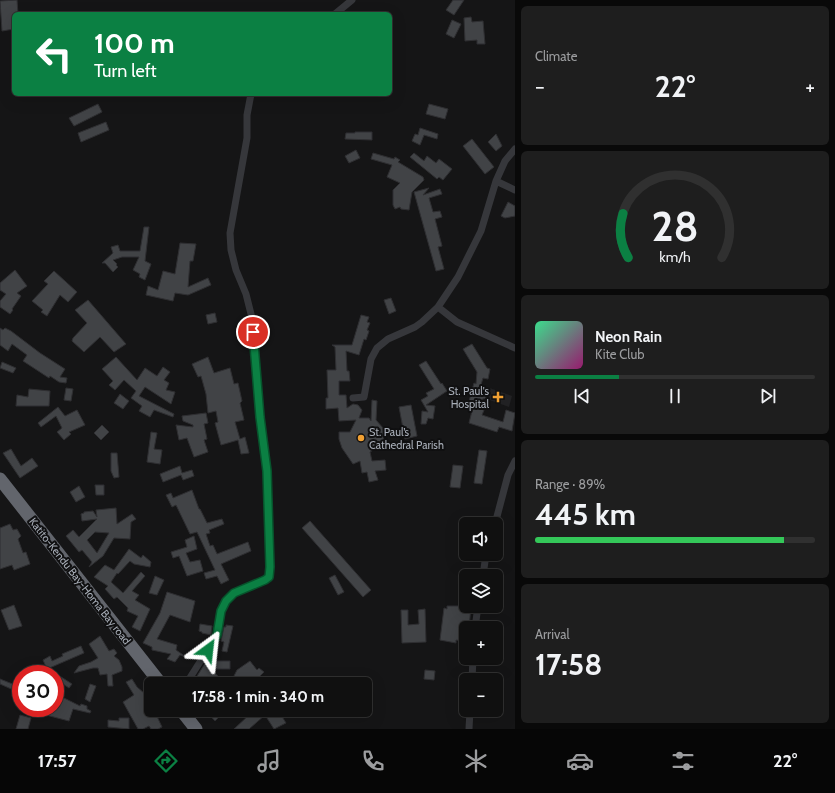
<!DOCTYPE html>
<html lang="en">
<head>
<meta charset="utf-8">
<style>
	:root { --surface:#101010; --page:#1e1e1e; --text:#f1f3f6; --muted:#9c9d9f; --line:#303030; --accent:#0b8043 }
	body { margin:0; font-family:Cabin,sans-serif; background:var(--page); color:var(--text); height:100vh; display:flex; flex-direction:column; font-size:15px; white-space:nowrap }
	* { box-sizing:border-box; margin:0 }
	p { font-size:13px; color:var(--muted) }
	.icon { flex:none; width:22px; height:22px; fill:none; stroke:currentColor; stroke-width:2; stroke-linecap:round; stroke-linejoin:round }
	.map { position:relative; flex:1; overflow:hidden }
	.side { display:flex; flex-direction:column; gap:6px; padding:6px; background:#090909; width:320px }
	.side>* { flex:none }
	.hud { position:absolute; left:12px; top:12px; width:380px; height:84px; border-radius:6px; box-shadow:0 4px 16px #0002,0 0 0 1px var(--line); background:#0b8043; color:#fff; overflow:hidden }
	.controls { position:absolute; left:459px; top:517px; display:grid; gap:8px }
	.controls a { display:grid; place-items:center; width:44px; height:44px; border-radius:6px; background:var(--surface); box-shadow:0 4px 16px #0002,0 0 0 1px var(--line); font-size:20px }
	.speed { position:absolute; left:12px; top:665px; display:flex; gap:8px; font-size:20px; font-weight:700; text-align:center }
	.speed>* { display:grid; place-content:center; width:52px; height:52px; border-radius:50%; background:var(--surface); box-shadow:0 4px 16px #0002,0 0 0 1px var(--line); line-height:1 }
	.speed .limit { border:6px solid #d22; background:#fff; color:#111 }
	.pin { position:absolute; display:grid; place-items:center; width:34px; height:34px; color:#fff; margin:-17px; border:2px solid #fff; border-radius:50%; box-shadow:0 1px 4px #0007 }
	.me { position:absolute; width:44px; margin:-22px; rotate:30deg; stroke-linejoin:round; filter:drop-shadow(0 0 3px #0008) }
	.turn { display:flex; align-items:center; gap:14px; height:84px; padding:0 16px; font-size:18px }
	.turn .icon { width:52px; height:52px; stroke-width:2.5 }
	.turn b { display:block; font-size:28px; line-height:34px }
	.big { font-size:30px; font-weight:700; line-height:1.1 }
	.side .tile { flex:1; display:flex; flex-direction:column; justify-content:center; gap:6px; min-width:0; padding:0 14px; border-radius:6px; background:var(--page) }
	.side .dial { align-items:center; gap:0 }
	.dial svg { height:104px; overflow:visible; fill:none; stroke:var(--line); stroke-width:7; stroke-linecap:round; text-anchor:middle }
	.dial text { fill:var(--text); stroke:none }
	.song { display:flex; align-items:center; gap:12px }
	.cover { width:48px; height:48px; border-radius:6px; background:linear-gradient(135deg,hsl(150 70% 55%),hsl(320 70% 35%)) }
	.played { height:4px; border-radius:2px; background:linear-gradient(90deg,var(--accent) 30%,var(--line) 30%) }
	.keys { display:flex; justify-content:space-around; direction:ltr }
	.heat { display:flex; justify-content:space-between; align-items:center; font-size:22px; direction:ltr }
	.charge { height:6px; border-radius:3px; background:linear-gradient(90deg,#34c759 89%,var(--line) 0) }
	.trip { position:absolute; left:144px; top:677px; width:228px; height:40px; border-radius:6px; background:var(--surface); box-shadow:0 4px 16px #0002,0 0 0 1px var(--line); font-weight:700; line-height:40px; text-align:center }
	.tabs { display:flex; height:64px; justify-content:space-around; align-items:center; background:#060606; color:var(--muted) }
	.tabs .icon { width:28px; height:28px }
	.tabs .active { color:var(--accent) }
	.tabs b { font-size:18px; color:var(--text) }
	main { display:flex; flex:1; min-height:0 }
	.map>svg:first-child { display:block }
</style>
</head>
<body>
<main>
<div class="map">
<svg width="515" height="729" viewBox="0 0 515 729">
	<rect width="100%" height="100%" fill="#151516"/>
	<!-- built -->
	<path fill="#212123" d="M 487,387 L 512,396 L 509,407 L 484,398 Z"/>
	<!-- building -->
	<path fill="#414346" stroke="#2f2f32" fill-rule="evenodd" d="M 17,0 L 18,14 L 14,14 L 14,29 L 2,31 L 0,1 Z
		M 453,0 L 464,0 L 454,15 L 446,10 Z
		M 471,17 L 472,22 L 483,21 L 485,44 L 477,44 L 477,40 L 465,41 L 464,18 Z
		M 452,20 L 461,24 L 454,38 L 446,34 Z
		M 98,104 L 102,112 L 74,126 L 69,118 Z
		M 429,104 L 448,109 L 445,119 L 426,114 Z
		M 106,122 L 109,130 L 81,142 L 78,133 Z
		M 420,128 L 438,134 L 437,139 L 424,135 L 420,145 L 412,141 L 415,134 L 418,135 Z
		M 355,132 L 372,132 L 372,140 L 345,139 L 346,133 L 355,133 Z
		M 496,134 L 502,146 L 496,151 L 488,142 Z
		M 472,139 L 494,167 L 485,174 L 463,146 Z
		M 356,150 L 360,158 L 349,163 L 345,156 Z
		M 373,153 L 394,159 L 395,157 L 400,160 L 398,162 L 423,177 L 424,180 L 412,192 L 409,210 L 401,209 L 400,207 L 395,209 L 393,205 L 393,190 L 400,183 L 387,177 L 392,165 L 371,159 Z
		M 414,153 L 424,161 L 427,156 L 436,163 L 439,159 L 452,169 L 443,180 L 439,177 L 437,179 L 410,157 Z
		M 429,188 L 423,195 L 440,189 L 442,194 L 429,198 L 433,212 L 440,211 L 442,217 L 435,219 L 442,246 L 438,247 L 444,269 L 436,271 L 414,192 Z
		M 508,202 L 515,206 L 515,216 L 505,218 L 501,216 Z
		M 144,227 L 149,227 L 145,261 L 151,264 L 145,280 L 139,277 L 140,274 L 133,270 L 139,257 L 122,257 L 113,260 L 117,264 L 116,265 L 118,267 L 113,272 L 105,263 L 102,263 L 113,253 L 111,247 L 118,245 L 120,251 L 140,251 Z
		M 180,243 L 196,244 L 193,261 L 190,261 L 188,287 L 208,278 L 211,285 L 188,295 L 175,293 L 173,301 L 146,295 L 148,286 L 158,290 L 163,271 L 175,274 Z
		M 15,270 L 27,286 L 17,293 L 21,296 L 12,309 L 13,310 L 10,314 L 0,307 L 0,301 L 6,294 L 0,290 L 0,283 Z
		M 54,271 L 77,292 L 68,302 L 60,295 L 47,316 L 41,312 L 43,310 L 32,301 L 48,284 L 44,281 Z
		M 391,298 L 396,311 L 389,314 L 384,300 Z
		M 88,300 L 126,344 L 114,352 L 100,337 L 84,352 L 72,341 L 73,338 L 87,323 L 75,310 Z
		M 215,313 L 217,322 L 208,324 L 206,315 Z
		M 361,315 L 369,317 L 367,322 L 370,323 L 367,330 L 369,331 L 366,340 L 364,339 L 359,355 L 346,351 L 347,371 L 349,371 L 350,381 L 339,381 L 339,395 L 346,395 L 347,408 L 353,404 L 358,405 L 362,410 L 359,418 L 369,418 L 371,421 L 372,400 L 377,401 L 376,420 L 383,428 L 384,437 L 381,445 L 370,452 L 372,461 L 385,460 L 386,470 L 375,471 L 378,480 L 369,482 L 367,472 L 362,473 L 360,461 L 353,464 L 342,448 L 339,439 L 339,432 L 350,432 L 356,420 L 339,421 L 338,408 L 326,409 L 326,398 L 328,398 L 327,370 L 336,370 L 335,347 L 332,345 L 352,345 Z
		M 0,328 L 3,330 L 5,328 L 11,331 L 40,353 L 65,369 L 60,377 L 67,378 L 66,383 L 59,382 L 50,376 L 49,378 L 23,361 L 27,355 L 12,344 L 8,351 L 0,345 Z
		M 472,344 L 487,368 L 490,369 L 488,379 L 483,378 L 478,395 L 488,397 L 468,405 L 474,383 L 476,384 L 477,372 L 463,349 Z
		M 116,357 L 137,380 L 145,368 L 157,376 L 163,367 L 170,372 L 164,380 L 169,383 L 166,390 L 175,392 L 171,404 L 145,387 L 139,396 L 174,414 L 173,417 L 154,410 L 150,417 L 139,411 L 142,406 L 131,398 L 136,391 L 124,380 L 115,390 L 109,385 L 113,381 L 102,369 Z
		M 208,357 L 214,373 L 230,368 L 234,384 L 238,383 L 242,401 L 240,403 L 244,420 L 235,422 L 240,439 L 245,437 L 249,453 L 241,454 L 238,440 L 221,445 L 215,423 L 218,422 L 216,411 L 208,413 L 206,394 L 201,376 L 198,377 L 192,364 Z
		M 426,361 L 441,384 L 442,383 L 447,391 L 426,405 L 435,406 L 433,419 L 428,418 L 426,424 L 421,424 L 422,411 L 428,412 L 421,400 L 428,396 L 426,393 L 434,389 L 419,365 Z
		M 2,362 L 16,368 L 13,373 L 0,368 Z
		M 66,388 L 73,389 L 71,401 L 64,400 Z
		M 29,389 L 50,391 L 49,406 L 16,406 L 17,395 L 28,397 Z
		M 120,394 L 129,401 L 123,409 L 114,403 Z
		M 411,405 L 417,436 L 405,439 L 399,407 Z
		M 58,407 L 65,416 L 77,410 L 85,425 L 69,432 L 71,434 L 64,440 L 57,432 L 62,428 L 56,416 L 41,427 L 38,423 Z
		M 473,407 L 484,410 L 482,415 L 503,422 L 506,410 L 515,413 L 512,431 L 499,427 L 497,432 L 469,423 Z
		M 206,413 L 208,423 L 204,424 L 207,439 L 204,440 L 208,452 L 194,457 L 187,438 L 179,440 L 176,425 L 193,427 L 193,425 L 183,421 L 182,416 Z
		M 102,425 L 109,432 L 101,440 L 94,433 Z
		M 151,432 L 157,433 L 154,449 L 162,450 L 160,464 L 147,462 Z
		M 11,449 L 21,466 L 32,458 L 38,466 L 20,478 L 3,453 Z
		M 479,450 L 487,451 L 482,484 L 474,483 Z
		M 111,453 L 117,453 L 119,477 L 114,478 L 111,471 Z
		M 453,465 L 463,466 L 460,488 L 450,487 Z
		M 180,466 L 182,473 L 192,470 L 194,476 L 183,480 L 181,475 L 163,482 L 160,474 Z
		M 95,485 L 104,485 L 104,495 L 96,495 Z
		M 79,486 L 85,497 L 76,502 L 70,492 Z
		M 192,490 L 199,509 L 200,509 L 207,523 L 222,519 L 224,524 L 209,530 L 210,533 L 206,534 L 210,546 L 213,545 L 217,554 L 248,542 L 251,551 L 221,564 L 229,580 L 221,584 L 217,576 L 206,579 L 204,573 L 215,570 L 197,532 L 190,534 L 176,505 L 172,507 L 166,495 L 171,493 L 173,498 Z
		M 116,508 L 117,524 L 132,514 L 136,519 L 131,522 L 130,539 L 114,538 L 103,556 L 89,567 L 92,562 L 82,550 L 79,552 L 66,536 L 73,530 L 79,537 L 97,519 L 82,521 L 81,514 L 84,513 L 84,512 L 93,511 L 97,517 L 96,510 ZM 95,532 L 109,533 L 97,553 L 87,540 Z
		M 310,521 L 371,590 L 363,597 L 302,528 Z
		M 10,524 L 13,530 L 17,529 L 21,536 L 18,539 L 23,553 L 26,552 L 30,564 L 14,570 L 12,565 L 0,569 L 0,528 Z
		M 194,536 L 197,549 L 186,553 L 190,562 L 200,560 L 203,571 L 187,576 L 179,556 L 173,558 L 171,552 L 187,547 L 185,540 Z
		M 129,549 L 141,558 L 143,555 L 151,562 L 150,567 L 134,564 L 130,561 L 118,574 L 117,573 L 111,582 L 123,593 L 141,572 L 145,576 L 132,591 L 139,595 L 135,600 L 150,609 L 140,631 L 132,627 L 138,616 L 127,611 L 128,608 L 117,597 L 114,599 L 105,589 L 108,586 L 94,577 L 105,565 L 114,570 Z
		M 335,575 L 344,592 L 338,595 L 329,578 Z
		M 155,576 L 164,580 L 157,595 L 149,593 Z
		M 167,592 L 195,601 L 190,622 L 170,615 L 157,639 L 177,645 L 176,650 L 186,657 L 180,655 L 175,662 L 167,659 L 171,654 L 152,650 L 152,647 L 143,643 L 160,613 Z
		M 14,605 L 22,626 L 9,630 L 1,610 Z
		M 447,606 L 471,606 L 469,628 L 466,628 L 464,641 L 456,640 L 456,643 L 440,640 L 444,608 L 447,609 Z
		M 425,609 L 426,642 L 402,643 L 401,610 L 408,610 L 408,625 L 419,624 L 418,610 Z
		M 200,624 L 212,626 L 211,635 L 202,633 L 202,632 L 199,631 Z
		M 226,625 L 233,626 L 227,652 L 222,651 L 224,642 L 221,641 L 224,627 L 226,627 Z
		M 100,636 L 109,651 L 114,649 L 117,653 L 114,656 L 119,660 L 122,667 L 122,671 L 112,675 L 113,686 L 108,686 L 107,674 L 100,675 L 98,668 L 93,668 L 74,673 L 79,666 L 91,662 L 98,658 L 89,644 Z
		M 81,646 L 84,653 L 47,669 L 43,660 L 50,656 L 52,661 L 63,656 L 62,654 Z
		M 208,661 L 214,665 L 214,661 L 230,661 L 230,669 L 210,669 L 227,684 L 192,684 L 206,662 Z
		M 250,661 L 257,670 L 259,668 L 264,672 L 252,684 L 230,684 L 237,670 Z
		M 425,670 L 435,671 L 434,680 L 424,679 Z
		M 55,673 L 72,684 L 69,688 L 63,684 L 56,694 L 80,706 L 81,704 L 87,706 L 87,709 L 91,711 L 90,713 L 73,709 L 69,721 L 46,715 L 37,708 L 55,708 Z
		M 0,679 L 20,687 L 18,692 L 0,684 Z
		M 132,679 L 137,687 L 144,693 L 146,692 L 151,698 L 151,710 L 154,710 L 162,727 L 158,729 L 151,729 L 149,726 L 143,729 L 138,729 L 123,702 L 134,695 L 126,682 Z
		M 90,684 L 96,686 L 90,702 L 85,699 Z
		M 205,710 L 226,710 L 215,721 Z
		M 245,710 L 278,710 L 286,723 L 274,729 L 265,715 L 249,729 L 234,729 L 249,715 Z
		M 20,715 L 31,718 L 28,729 L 16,729 Z
		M 119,718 L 129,718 L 129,729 L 108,727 L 108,720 L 119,721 Z"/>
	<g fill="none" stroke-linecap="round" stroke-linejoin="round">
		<!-- street -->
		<path stroke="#36373b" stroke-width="7" d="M 335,14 L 352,0
			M 515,149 L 505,161 L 496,181 L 515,190
			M 438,307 L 457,322 L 515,348
			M 353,398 L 364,397 L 371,359 L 377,348 L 388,339 L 415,327 L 422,322 L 438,307 L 458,277 L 481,231 L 496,181
			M 495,524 L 508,475 L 515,461
			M 483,576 L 486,554
			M 475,628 L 478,606
			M 472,680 L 473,658
			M 186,684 L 217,635 L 221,611 L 225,601 L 234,593 L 265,580 L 269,577 L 270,567 L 267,471 L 260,417 L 252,318 L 246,294 L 236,270 L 231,250 L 230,233 L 247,138 L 247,115 L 251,94
			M 469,729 L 470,710"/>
		<!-- highway -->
		<path stroke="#62656c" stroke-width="13" d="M 0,479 L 161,684
			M 181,710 L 196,729"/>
	</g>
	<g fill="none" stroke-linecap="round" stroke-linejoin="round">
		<!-- route casing -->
		<g stroke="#07532c" stroke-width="10">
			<path id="route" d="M 208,650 L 217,635 L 221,611 L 226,601 L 234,593 L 265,580 L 269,577 L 270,567 L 267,471 L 260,417 L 253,332"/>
		</g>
		<!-- route -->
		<use href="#route" stroke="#0b8043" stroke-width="7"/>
	</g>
	<!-- markers -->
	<g fill="#f0a033" stroke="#101011" stroke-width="1.5">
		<path d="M496 391h4v4h4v4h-4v4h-4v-4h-4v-4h4z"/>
		<circle cx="361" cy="438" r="4"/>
	</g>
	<g text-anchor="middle" stroke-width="4" stroke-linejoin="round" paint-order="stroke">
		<!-- poi labels -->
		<g font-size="11" fill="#a7adb7" stroke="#101011" text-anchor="end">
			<text x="489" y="395">St. Paul's<tspan x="489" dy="13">Hospital</tspan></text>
			<text x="369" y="436" text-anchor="start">St. Paul’s<tspan x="369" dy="13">Cathedral Parish</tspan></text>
		</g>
		<!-- street labels -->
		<g font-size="11" fill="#a7adb7" stroke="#101011">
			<text transform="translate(80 581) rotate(52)" y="4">Katito-Kendu Bay-Homa Bay road</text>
		</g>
	</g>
</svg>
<div class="controls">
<a><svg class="icon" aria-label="sound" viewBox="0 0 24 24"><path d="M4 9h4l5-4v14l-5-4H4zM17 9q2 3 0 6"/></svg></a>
<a><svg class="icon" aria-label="layers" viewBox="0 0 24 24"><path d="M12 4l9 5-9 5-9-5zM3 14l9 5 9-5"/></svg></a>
<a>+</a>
<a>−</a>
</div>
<div class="speed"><div class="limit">30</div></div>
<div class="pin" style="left:253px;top:332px;background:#d93025"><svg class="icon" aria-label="arrive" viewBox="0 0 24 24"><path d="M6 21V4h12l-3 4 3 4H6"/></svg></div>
<svg class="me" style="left:208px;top:650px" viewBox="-20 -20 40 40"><path d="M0-17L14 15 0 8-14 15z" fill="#0b8043" stroke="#fff" stroke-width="4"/></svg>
<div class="trip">17:58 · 1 min · 340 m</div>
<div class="hud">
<div class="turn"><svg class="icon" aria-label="left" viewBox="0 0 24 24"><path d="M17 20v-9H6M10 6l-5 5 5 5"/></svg><div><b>100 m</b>Turn left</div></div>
</div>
</div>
<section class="side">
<div class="tile"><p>Climate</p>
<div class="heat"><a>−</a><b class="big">22°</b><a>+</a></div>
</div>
<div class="tile dial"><svg viewBox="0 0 100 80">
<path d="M14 69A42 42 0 1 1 86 69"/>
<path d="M14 69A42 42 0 0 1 10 35" stroke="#0b8043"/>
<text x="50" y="56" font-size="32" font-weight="700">28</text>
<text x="50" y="72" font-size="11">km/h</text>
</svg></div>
<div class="tile">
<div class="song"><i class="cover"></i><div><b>Neon Rain</b><p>Kite Club</p></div></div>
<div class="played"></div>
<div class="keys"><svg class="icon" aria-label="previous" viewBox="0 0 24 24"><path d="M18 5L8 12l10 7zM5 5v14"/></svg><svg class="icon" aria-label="pause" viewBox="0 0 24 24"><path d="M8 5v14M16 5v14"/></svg><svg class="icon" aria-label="next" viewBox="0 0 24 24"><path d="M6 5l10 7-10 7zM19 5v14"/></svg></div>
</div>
<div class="tile"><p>Range · 89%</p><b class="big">445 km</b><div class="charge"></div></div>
<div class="tile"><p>Arrival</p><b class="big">17:58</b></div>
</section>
</main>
<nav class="tabs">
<b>17:57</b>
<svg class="icon active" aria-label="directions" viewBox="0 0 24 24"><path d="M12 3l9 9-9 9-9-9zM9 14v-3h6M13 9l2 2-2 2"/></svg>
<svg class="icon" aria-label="music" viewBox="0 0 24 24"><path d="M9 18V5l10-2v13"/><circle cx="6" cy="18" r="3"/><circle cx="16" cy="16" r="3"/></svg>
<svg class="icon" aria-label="phone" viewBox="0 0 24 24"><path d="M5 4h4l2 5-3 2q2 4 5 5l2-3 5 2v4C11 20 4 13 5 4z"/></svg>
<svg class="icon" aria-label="climate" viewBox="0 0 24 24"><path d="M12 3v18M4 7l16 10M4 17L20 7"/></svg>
<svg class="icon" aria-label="car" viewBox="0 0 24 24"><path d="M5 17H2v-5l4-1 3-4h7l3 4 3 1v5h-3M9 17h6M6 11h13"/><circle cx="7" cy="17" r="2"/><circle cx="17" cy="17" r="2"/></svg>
<svg class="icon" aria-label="filters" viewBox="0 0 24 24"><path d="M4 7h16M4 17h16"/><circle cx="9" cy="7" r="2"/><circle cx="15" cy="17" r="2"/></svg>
<b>22°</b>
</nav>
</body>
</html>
